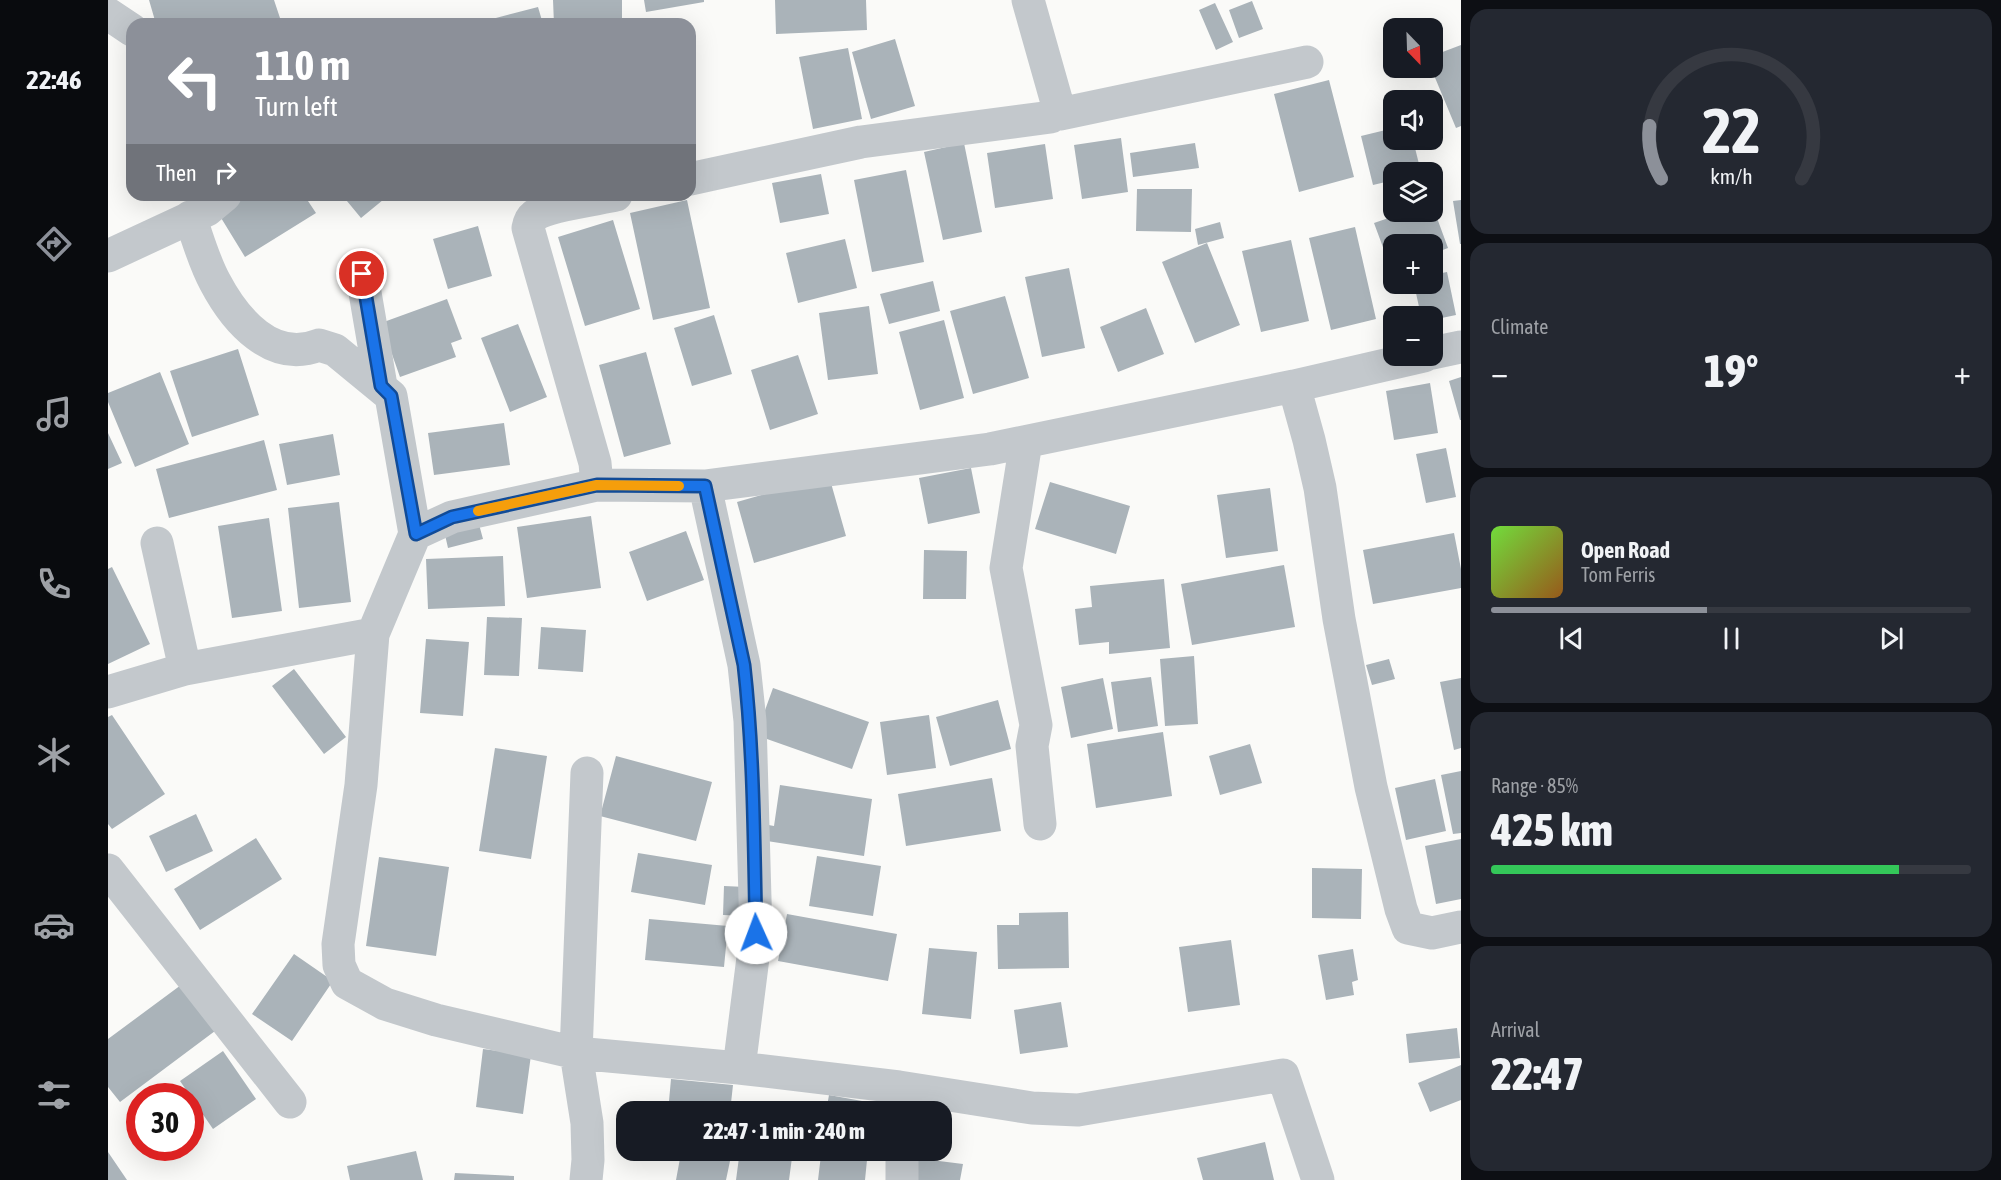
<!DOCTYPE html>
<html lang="en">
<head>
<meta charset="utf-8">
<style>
	:root { --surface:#171b24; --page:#242831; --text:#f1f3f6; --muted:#9ea1a6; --line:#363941; --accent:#8c9099 }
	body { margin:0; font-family:"Asap Condensed",sans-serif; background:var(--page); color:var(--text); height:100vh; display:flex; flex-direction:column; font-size:22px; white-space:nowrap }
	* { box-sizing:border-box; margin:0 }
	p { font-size:20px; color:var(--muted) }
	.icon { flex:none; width:33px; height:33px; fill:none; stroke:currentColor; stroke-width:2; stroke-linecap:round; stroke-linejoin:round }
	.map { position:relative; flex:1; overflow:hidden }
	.sheet { display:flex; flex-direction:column; gap:9px; padding:9px; background:#0d0f14; width:540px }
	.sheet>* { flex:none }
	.top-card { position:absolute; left:18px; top:18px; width:570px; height:183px; border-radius:18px; box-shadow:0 6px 24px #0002; background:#8c9099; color:#fff; overflow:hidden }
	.needle { width:39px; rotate:157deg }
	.tools { position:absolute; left:1275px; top:18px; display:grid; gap:12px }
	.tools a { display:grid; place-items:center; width:60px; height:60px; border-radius:12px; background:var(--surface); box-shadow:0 6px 24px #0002; font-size:30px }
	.speed { position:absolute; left:18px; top:1083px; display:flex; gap:12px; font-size:30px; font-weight:700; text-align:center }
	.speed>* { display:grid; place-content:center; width:78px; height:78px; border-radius:50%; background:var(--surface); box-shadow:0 6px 24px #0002; line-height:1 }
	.speed .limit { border:9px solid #d22; background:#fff; color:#111 }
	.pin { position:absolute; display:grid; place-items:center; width:51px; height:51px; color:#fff; margin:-26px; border:3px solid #fff; border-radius:50%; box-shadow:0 2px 6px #0007 }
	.me { position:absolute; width:66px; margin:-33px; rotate:358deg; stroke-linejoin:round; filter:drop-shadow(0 0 4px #0008) }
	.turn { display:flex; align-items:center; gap:21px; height:126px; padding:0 30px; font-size:27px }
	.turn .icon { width:78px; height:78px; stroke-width:2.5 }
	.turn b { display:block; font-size:42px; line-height:51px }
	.then { display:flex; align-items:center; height:57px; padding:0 30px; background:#0003; gap:12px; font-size:22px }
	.big { font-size:45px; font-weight:800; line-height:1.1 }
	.sheet .card { flex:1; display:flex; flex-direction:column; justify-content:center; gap:9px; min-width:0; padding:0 21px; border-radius:18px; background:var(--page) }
	.sheet .dial { align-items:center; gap:0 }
	.dial svg { height:156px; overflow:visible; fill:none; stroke:var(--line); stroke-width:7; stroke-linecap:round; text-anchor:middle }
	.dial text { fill:var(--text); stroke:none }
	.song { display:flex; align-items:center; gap:18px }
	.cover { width:72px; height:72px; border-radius:9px; background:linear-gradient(135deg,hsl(100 70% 55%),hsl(30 70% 35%)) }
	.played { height:6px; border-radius:3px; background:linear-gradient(90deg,var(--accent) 45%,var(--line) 45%) }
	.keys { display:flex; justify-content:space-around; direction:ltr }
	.heat { display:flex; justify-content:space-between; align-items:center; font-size:33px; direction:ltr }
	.charge { height:9px; border-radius:4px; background:linear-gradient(90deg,#34c759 85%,var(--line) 0) }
	.trip { position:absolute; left:508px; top:1101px; width:336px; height:60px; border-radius:18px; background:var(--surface); box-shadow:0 6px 24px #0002; font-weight:800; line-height:60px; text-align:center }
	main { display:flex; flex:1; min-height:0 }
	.tab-bar { display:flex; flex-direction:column; width:108px; justify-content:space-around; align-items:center; background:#090b0e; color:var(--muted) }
	.tab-bar .icon { width:42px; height:42px }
	.tab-bar .active { color:var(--accent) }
	.tab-bar b { font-size:27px; color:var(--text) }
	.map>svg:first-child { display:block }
</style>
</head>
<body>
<main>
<nav class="tab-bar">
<b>22:46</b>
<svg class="icon active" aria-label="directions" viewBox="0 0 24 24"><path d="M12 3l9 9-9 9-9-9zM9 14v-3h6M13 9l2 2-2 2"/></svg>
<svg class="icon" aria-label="music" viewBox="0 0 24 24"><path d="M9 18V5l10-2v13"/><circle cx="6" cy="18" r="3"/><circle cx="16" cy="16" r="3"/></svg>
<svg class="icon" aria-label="phone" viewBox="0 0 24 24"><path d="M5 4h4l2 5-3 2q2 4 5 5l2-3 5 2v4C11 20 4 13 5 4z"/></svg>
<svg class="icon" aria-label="climate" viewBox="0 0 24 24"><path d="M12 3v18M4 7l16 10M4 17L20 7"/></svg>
<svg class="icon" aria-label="car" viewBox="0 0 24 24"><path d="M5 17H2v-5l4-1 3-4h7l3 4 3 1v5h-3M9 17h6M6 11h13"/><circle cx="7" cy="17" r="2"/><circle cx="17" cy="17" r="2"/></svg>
<svg class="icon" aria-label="filters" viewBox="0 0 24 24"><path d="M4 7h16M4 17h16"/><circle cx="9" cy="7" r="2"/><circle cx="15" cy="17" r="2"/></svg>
</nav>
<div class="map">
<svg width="1353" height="1180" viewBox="0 0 1353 1180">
	<rect width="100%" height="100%" fill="#fafaf8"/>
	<!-- building -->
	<path fill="#aab3b9" d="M 41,0 L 166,0 L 174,24 L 48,24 Z
		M 445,0 L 514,0 L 514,24 L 446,24 Z
		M 536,0 L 596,0 L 596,2 L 538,12 Z
		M 667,0 L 758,0 L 759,30 L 668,34 Z
		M 1144,1 L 1155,29 L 1131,38 L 1121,10 Z
		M 1107,3 L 1125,42 L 1108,50 L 1091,10 Z
		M 430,7 L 435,24 L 369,24 L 369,23 Z
		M 787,39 L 807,106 L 763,119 L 744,52 Z
		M 1353,45 L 1353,126 L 1348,128 L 1323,68 L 1324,56 Z
		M 740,48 L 754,119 L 705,129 L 691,57 Z
		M 1221,80 L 1246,177 L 1191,192 L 1166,94 Z
		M 1286,128 L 1286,140 L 1305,140 L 1313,172 L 1286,172 L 1286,180 L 1265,185 L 1253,136 Z
		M 1013,138 L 1020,192 L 974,199 L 966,145 Z
		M 856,143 L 874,232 L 835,240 L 816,152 Z
		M 1087,143 L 1091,168 L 1025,177 L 1022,153 Z
		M 937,144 L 945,199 L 887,208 L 879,153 Z
		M 798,170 L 816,262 L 764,272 L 746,180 Z
		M 713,174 L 721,214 L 672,223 L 664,183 Z
		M 1029,189 L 1084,189 L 1083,232 L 1028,231 Z
		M 129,195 L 196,195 L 208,213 L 137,257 L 107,208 Z
		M 234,195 L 281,195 L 253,218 Z
		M 579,200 L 602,308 L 545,320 L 522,213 Z
		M 1353,200 L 1353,244 L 1352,244 L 1345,201 Z
		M 1325,207 L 1340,248 L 1324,254 L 1324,244 L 1286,244 L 1286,268 L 1283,269 L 1266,223 L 1298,212 L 1324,212 Z
		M 505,220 L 532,309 L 477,326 L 450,237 Z
		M 1112,222 L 1116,238 L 1090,245 L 1087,229 Z
		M 370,226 L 384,276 L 340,289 L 325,239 Z
		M 1247,227 L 1268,319 L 1223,330 L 1201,238 Z
		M 737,239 L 749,288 L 690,303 L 678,253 Z
		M 1183,240 L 1201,321 L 1153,332 L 1134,251 Z
		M 1099,243 L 1132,325 L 1087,343 L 1054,262 Z
		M 961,268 L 977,348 L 934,357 L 917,277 Z
		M 1339,272 L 1348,315 L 1324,320 L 1324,316 L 1313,316 L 1306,284 L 1324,284 L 1324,275 Z
		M 825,281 L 832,311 L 781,324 L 772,294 Z
		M 897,296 L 921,378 L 865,394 L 842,311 Z
		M 339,299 L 354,339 L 343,343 L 348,357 L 292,377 L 273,323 Z
		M 761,306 L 770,374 L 720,380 L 711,313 Z
		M 1038,308 L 1056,354 L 1010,372 L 992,327 Z
		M 606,315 L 624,374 L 584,386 L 566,328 Z
		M 836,320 L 856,398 L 812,410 L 791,332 Z
		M 410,324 L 439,397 L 402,412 L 373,338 Z
		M 130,349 L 151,415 L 84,437 L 62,371 Z
		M 538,352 L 563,444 L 516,457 L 491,365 Z
		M 690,355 L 710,414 L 662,430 L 643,370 Z
		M 52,372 L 81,444 L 27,467 L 0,402 L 0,393 Z
		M 1353,377 L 1353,420 L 1352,420 L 1341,381 Z
		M 1322,383 L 1330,433 L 1286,440 L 1278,391 Z
		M 396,423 L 402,465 L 326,475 L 320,433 Z
		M 0,433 L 14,463 L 0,469 Z
		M 225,434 L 232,475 L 179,485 L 171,444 Z
		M 156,440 L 169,490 L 61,518 L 48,469 Z
		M 1338,448 L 1348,497 L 1318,503 L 1308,454 Z
		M 863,468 L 872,513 L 820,524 L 811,478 Z
		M 721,476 L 738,536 L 646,563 L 629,502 Z
		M 942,482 L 1022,506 L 1008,554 L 927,529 Z
		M 1162,488 L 1170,551 L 1118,558 L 1109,495 Z
		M 231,502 L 243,602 L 191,608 L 180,508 Z
		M 483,516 L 493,588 L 419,598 L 409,527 Z
		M 369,517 L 375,539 L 340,548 L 335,526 Z
		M 161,518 L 174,611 L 124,618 L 110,526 Z
		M 578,531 L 596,580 L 539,601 L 521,552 Z
		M 1346,533 L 1353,569 L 1353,588 L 1265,604 L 1255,550 Z
		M 816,550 L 859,551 L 858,599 L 815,599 Z
		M 395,556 L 397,606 L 320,609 L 318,559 Z
		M 1176,565 L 1187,627 L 1084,645 L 1073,584 Z
		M 4,567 L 42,644 L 0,664 L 0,569 Z
		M 1056,579 L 1062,648 L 1001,654 L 1001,642 L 971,645 L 967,609 L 984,607 L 982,586 Z
		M 379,617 L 414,618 L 411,676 L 376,675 Z
		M 433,627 L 478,630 L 475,672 L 430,669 Z
		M 318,639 L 361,642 L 355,716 L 312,713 Z
		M 1086,656 L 1090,724 L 1057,726 L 1052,659 Z
		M 1281,659 L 1287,679 L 1264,685 L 1258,665 Z
		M 186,669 L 238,737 L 216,754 L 164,686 Z
		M 1043,677 L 1050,726 L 1010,732 L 1003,682 Z
		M 995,678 L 1005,729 L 963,738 L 953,687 Z
		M 1353,678 L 1353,748 L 1346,750 L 1332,682 Z
		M 665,688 L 761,722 L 744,769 L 648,735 Z
		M 890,700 L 903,749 L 842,766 L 828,717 Z
		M 4,715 L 57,794 L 4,829 L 0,824 L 0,717 Z
		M 821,715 L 828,768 L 779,775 L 772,722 Z
		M 1055,732 L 1064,796 L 988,808 L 979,744 Z
		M 1142,744 L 1154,783 L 1112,795 L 1101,756 Z
		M 387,748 L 439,756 L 423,859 L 371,851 Z
		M 508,756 L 604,782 L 588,841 L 492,816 Z
		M 1353,771 L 1353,833 L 1345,834 L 1333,775 Z
		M 884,778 L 893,831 L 798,846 L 790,794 Z
		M 1327,779 L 1338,831 L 1298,840 L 1287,788 Z
		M 672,785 L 764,799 L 756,856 L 652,840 L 655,824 L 666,826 Z
		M 88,814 L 105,851 L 58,872 L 41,836 Z
		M 148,838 L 174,879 L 92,930 L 66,889 Z
		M 1353,839 L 1353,899 L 1328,904 L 1317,846 Z
		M 530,853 L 604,865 L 597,905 L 523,892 Z
		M 709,856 L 773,866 L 765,916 L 701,906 Z
		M 271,857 L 341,867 L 328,956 L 258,946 Z
		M 1204,868 L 1254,869 L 1253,919 L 1204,918 Z
		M 616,886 L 638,887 L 637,916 L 615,915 Z
		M 960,912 L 961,968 L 890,969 L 889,925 L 911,925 L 911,913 Z
		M 679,914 L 789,934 L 780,981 L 670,961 Z
		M 541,919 L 620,926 L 616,967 L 537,960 Z
		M 1123,940 L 1132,1005 L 1080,1012 L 1071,947 Z
		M 821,948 L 869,952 L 863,1019 L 814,1014 Z
		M 1245,949 L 1250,980 L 1244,982 L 1246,995 L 1218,1000 L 1210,955 Z
		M 186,954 L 225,981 L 184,1041 L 144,1014 Z
		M 73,985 L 107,1031 L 12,1102 L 0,1087 L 0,1039 Z
		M 953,1002 L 960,1047 L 912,1054 L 906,1010 Z
		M 1349,1028 L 1352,1058 L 1301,1063 L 1298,1034 Z
		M 375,1049 L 423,1055 L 415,1114 L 368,1107 Z
		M 115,1051 L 148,1099 L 105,1129 L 72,1081 Z
		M 1353,1065 L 1353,1100 L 1322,1112 L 1310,1083 Z
		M 563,1079 L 625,1085 L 622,1112 L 560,1112 Z
		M 721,1095 L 765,1103 L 763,1112 L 718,1112 Z
		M 638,1107 L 659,1110 L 659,1112 L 638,1112 Z
		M 1157,1142 L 1166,1180 L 1095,1180 L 1089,1158 Z
		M 632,1150 L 685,1150 L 681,1180 L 628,1180 Z
		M 308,1151 L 315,1180 L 242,1180 L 239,1166 Z
		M 0,1152 L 19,1180 L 0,1180 Z
		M 573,1153 L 622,1161 L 618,1180 L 568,1180 Z
		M 713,1155 L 759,1160 L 757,1180 L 710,1180 Z
		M 807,1158 L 855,1164 L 852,1180 L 803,1180 Z
		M 347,1173 L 406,1176 L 406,1180 L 346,1180 Z"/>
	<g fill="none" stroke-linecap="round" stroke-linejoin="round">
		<!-- minor -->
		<path stroke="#c3c8cc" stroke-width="33" d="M 0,14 L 24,30
			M 949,112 L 952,114 L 1199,62
			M 582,179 L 753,142 L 943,117 L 950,111 L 948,99 L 920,0
			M 82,217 C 90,239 96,262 107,282 C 127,320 164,364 211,345 L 227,350 L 283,396 L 307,534 L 265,634 L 253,785 L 230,944 L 231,965 L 239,983 L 277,1004 L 328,1020 L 468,1053 L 631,1068 L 791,1087 L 924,1108 L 970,1110 L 1175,1075 L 1210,1180
			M 0,256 L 99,210 L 117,195
			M 254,275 L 273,386
			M 1324,353 L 1353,347
			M 1186,386 L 1201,440 L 1212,488 L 1231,619 L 1263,787 L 1293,909 L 1300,928 L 1324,933 L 1353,927
			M 918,442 L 898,568 L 928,725 L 924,746 L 932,824
			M 489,485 L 487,463 L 420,228 C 421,223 422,219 426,216 C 437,206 491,199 508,195
			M 597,486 L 636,665 L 642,721 L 648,934 L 631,1068
			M 307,534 L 344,517 L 489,485 L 597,486 L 882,449 L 1186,386 L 1316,356
			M 49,543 L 77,669
			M 0,692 L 77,669 L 265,634
			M 0,870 L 182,1102
			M 794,1150 L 794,1180
			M 478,1180 L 480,1160 L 479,1123 L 468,1053 L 479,773"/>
	</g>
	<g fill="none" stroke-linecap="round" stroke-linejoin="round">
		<!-- route casing -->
		<g stroke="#114b97" stroke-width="15">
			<path id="route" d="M 254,274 L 273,386 L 283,396 L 308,534 L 344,517 L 489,485 L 597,486 L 636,665 C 646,754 646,844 648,933"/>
		</g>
		<!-- route -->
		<use href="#route" stroke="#1a73e8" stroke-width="10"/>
		<!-- slow -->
		<path stroke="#f59e0b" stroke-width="10" d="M 370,511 L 489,485 L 571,486"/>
	</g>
</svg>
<div class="tools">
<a><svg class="needle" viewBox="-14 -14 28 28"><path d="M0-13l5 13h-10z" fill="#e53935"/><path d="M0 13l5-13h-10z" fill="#9ea1a6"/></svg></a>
<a><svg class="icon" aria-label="sound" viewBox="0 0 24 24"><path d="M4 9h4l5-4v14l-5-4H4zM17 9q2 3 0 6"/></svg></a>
<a><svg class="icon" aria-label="layers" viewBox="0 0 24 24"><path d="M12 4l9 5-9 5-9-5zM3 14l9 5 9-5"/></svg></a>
<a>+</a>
<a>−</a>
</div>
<div class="speed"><div class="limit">30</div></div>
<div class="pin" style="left:254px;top:274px;background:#d93025"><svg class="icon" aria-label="arrive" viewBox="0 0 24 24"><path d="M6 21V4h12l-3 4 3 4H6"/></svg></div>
<svg class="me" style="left:648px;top:933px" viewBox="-20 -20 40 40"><circle r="19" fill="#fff"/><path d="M0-13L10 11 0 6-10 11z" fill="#1a73e8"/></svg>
<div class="trip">22:47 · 1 min · 240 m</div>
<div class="top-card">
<div class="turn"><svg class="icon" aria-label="left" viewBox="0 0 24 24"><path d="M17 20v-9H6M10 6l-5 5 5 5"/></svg><div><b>110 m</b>Turn left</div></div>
<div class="then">Then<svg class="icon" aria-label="right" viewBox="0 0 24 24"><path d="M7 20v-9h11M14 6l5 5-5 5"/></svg></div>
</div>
</div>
<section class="sheet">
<div class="card dial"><svg viewBox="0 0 100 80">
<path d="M14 69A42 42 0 1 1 86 69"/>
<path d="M14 69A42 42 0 0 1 8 42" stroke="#8c9099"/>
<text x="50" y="56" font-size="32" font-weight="700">22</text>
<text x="50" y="72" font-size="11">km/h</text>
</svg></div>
<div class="card"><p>Climate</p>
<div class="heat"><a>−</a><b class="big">19°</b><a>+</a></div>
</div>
<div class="card">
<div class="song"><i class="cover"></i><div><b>Open Road</b><p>Tom Ferris</p></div></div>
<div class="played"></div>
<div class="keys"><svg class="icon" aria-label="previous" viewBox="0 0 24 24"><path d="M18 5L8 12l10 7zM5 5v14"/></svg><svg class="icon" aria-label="pause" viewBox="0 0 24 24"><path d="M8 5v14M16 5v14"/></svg><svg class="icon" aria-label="next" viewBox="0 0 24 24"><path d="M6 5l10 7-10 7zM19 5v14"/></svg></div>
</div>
<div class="card"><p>Range · 85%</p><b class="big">425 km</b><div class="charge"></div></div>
<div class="card"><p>Arrival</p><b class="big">22:47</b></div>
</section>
</main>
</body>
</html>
